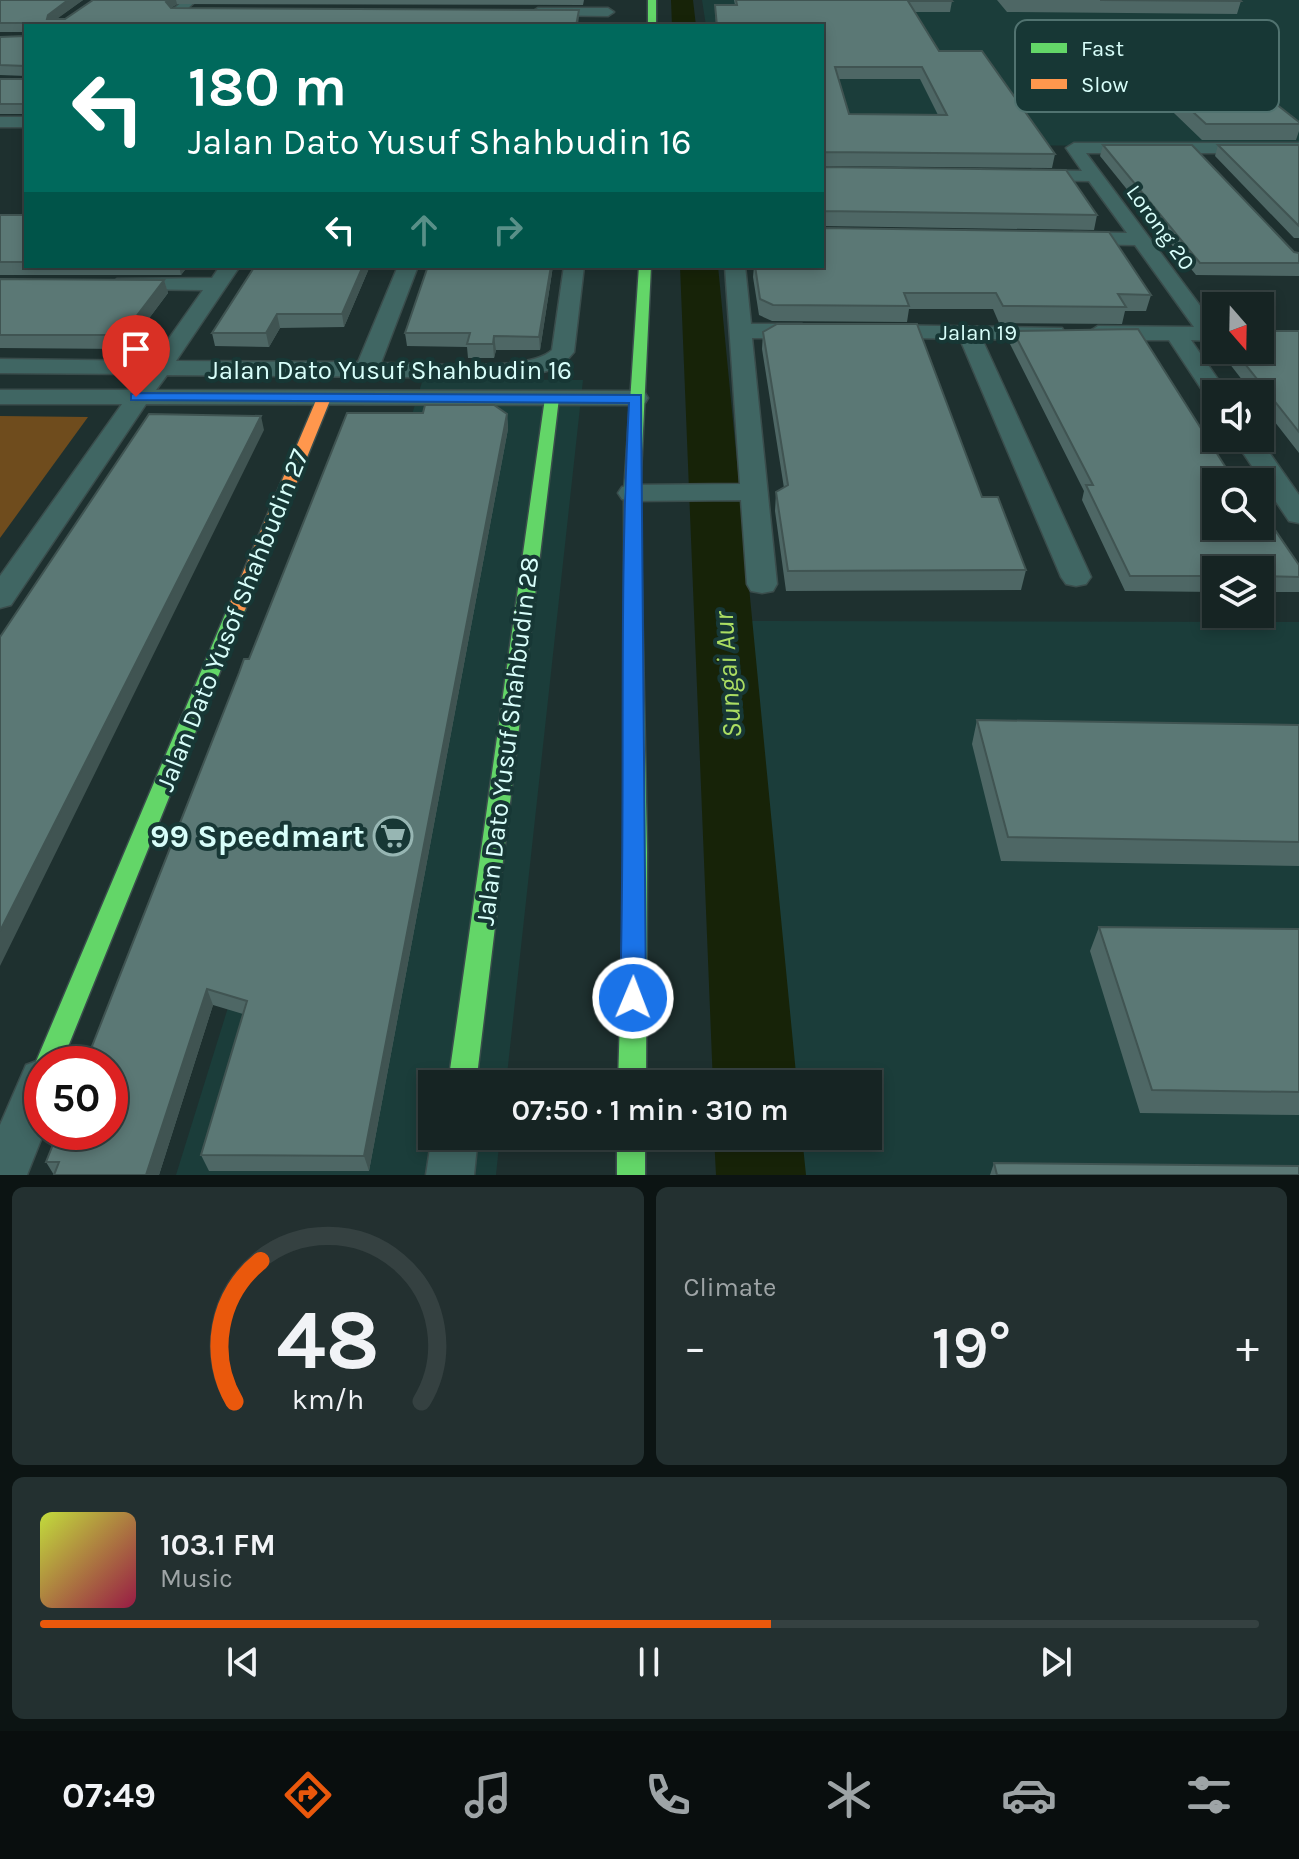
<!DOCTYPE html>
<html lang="en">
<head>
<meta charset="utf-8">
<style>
	:root { --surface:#162423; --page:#233030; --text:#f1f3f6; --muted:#9ea4a6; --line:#354141; --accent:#ea580c }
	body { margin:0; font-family:Karla,sans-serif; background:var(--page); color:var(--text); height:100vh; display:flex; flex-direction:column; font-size:30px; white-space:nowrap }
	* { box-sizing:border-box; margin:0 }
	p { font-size:26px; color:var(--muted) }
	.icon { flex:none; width:44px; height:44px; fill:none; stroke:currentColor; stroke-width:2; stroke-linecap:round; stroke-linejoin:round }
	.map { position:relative; height:1175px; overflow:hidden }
	.details { display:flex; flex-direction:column; gap:12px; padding:12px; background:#0c1413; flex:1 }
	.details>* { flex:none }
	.top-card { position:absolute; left:24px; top:24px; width:800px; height:244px; border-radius:0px; box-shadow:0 4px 12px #0003,0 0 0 2px var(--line); background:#00695c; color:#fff; overflow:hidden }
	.needle { width:52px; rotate:160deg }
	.fabs { position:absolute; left:1202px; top:292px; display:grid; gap:16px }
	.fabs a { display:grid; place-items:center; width:72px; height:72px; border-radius:0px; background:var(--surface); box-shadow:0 4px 12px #0003,0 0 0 2px var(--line); font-size:40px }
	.speed { position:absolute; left:24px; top:1046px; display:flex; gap:16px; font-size:40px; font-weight:700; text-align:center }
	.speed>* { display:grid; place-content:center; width:104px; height:104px; border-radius:50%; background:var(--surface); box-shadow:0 4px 12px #0003,0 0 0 2px var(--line); line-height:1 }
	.speed .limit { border:12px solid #d22; background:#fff; color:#111 }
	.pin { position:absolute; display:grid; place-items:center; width:68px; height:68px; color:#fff; margin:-82px -34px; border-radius:50% 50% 50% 0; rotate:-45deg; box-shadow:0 0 8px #0007 }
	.pin .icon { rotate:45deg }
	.me { position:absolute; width:88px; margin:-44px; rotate:1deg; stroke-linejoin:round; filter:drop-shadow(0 0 6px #0008) }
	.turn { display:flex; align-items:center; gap:28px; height:168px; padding:0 32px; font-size:36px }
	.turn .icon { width:104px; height:104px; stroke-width:2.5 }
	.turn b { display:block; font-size:56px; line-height:68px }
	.lanes { display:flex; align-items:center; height:76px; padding:0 32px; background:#0003; justify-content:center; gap:40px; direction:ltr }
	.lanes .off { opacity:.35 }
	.big { font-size:60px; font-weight:600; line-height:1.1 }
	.details .widget { flex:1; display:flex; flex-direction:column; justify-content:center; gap:12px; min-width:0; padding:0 28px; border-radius:12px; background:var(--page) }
	.details .dial { align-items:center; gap:0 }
	.dial svg { height:208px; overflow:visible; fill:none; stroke:var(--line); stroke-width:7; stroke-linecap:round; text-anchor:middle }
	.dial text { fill:var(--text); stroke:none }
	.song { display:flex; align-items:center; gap:24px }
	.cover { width:96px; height:96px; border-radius:12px; background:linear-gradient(135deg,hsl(70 70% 55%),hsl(340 70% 35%)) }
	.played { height:8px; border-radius:4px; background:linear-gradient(90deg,var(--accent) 60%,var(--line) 60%) }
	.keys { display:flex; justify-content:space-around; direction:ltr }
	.heat { display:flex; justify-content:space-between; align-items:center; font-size:44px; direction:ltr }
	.details .tiles { flex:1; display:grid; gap:12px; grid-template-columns:1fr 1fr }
	.widget:last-child { grid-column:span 2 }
	.trip { position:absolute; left:418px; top:1070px; width:464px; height:80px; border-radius:0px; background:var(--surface); box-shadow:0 4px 12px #0003,0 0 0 2px var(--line); font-weight:600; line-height:80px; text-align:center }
	.dock { display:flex; height:128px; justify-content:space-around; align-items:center; background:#090e0e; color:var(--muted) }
	.dock .icon { width:56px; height:56px }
	.dock .active { color:var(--accent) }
	.dock b { font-size:36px; color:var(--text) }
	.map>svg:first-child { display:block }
</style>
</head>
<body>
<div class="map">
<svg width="1299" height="1175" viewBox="0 0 1299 1175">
	<rect width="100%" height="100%" fill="#1e302f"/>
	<!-- built -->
	<path fill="#1b3d3a" d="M 702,0 L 1299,0 L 1299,147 L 822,144 L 822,26 L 706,26 Z
		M 423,379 L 583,380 L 506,1084 L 432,1084 L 432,1136 L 500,1136 L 496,1175 L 176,1175 Z
		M 746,621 L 1299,622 L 1299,1175 L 789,1175 L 786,1136 L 868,1136 L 868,1084 L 782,1084 Z"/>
	<!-- green -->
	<path fill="#6f4c1d" d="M 0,416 L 88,417 L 0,538 Z"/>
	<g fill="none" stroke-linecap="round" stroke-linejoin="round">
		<!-- river -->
		<path fill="#172308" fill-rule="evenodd" d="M 671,0 L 693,0 L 696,26 L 672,26 Z
			M 680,266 L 718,266 L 797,1084 L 713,1084 Z
			M 714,1136 L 802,1136 L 806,1175 L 716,1175 Z"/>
		<!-- street casing -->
		<g stroke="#3a4d4c" stroke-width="3">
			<path id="street" d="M 184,0 L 197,0 L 168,26 L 154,26 Z
				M 538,8 L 608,8 L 614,12 L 608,16 L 534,15 L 532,12 Z
				M 0,117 L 26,117 L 26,127 L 0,127 Z
				M 1074,143 L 1299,143 L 1299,153 L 1086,153 L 1216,327 L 1216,341 L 1191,340 L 1228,394 L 1216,394 L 1216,401 L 1208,399 L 1169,340 L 1098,340 L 1087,333 L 1098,326 L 1194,327 L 1135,245 L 1074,244 L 1064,238 L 1074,232 L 1127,233 L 1089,181 L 1032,180 L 1023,175 L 1032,170 L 1082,171 L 1066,148 Z
				M 220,266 L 240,266 L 176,361 L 358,362 L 398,266 L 418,266 L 381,363 C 418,363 529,373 552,350 L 564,266 L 584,266 L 574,352 L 561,367 L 521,378 L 167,375 L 156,390 L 636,391 L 645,393 L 648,398 L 645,403 L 636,405 L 146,404 L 11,605 L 0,608 L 0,576 L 122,404 L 0,404 L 0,390 L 132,390 L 143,374 L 0,373 L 0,359 L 153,361 L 203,290 L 124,289 L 114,283 L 117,279 L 212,278 Z
				M 725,266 L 745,266 L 751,324 L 802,324 L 813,331 L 802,338 L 752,338 L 777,584 L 773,591 L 762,593 L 751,591 L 747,584 L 741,500 L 632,501 L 622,499 L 618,493 L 622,487 L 632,485 L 740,484 Z
				M 878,325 L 1062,328 L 1065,333 L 1062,338 L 1054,340 L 982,339 L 1091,577 L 1086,584 L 1076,586 L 1066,584 L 1061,577 L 960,339 L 870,337 L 867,332 Z
				M 1233,438 L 1259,438 L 1299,495 L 1299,523 L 1289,521 Z
				M 42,1059 L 56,1064 L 42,1064 L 44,1132 L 27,1175 L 0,1175 L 0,1125 L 26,1065 Z
				M 432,1135 L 478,1136 L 474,1175 L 426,1175 Z"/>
		</g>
		<!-- fast casing -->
		<g stroke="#3a4d4c" stroke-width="3">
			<path id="fast" d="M 648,0 L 656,0 L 656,26 L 648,26 Z
				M 639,266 L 651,266 L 640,493 L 647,852 L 646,1084 L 618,1084 L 625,852 L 624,493 Z
				M 552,394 L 559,398 L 476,1084 L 448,1084 L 545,398 Z
				M 236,604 L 245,610 L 61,1064 L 42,1064 L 42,1074 L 39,1073 L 35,1064 L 227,610 Z
				M 617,1136 L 645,1136 L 645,1175 L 617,1175 Z"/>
		</g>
		<!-- slow casing -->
		<g stroke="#3a4d4c" stroke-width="3">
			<path id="slow" d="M 324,394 L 331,398 L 245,610 L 236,616 L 229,614 L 227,610 L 317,398 Z"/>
		</g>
		<!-- street -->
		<use href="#street" fill="#406663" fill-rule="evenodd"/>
		<!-- fast -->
		<use href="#fast" fill="#63d668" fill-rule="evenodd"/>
		<!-- slow -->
		<use href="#slow" fill="#ff974d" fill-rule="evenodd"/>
	</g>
	<!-- wall -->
	<path fill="#4e6765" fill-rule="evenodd" d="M 0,0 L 83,0 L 56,19 L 65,19 L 93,0 L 584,0 L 583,5 L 177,4 L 171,8 L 579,10 L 578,26 L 26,26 L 26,114 L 0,114 L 0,79 L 23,79 L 26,76 L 0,75 L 0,37 L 25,36 L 26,32 L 0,32 Z
		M 734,0 L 951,0 L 952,1 L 950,12 L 915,12 L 939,51 L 1055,154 L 1052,168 L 822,166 L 822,26 L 716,26 L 715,5 L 735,5 ZM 839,79 L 920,79 L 938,115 L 849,114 Z
		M 997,0 L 1240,0 L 1241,1 L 1237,14 L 1007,12 Z
		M 1125,49 L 1213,78 L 1299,122 L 1299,131 L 1296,140 L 1202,140 L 1122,63 Z
		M 1103,145 L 1294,252 L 1299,253 L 1299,276 L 1196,275 L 1100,156 Z
		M 1218,145 L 1299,145 L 1299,238 L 1294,238 L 1215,156 Z
		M 822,167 L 1097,215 L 1094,230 L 822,226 Z
		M 0,215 L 26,215 L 26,266 L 188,266 L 181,275 L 0,275 Z
		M 370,266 L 344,327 L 280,328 L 269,347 L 215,346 L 212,333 Z
		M 553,266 L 540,350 L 496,350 L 494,358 L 468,358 L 467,347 L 407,346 L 405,333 Z
		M 754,266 L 755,266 L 1151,295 L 1146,311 L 1125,311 L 1122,324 L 999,323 L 993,309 L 909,309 L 907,322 L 772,321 L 759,315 L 753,277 Z
		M 0,279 L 164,280 L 168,293 L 126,349 L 0,348 Z
		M 1013,331 L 1235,482 L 1299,565 L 1299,592 L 1260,592 L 1260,570 L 1216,570 L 1216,592 L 1125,591 L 1082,500 L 1084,491 L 1010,344 Z
		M 1299,331 L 1299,453 L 1260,403 L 1260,394 L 1253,394 L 1219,350 L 1260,350 Z
		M 763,332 L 982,497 L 1026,570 L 1021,590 L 786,591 L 775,511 L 776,492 L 784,488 L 762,349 Z
		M 507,414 L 508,429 L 369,1171 L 209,1171 L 201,1155 L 243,1014 L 213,1005 L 159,1175 L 54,1175 L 46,1162 L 249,659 Z
		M 977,720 L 1299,725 L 1299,866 L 1001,861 L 972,744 Z
		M 1099,927 L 1299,929 L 1299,1115 L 1140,1113 L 1090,951 Z
		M 994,1163 L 1299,1175 L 990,1175 Z"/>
	<!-- shaded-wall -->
	<path fill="#405452" d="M 68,0 L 83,0 L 50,24 L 47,19 L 48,15 Z
		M 169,0 L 176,0 L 177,4 L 168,10 L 166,2 Z
		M 179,266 L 188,266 L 181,275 Z
		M 363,266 L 370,266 L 344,327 L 342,314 Z
		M 551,266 L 553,266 L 540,350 L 539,337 Z
		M 164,280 L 168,293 L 126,349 L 122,335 Z
		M 277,314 L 280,328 L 269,347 L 266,333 Z
		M 494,336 L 496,350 L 494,358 L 493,344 Z
		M 507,414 L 508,429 L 369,1171 L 364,1156 Z
		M 261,416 L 264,430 L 0,966 L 0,931 Z
		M 207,989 L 213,1005 L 159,1175 L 146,1175 Z"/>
	<!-- building -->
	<path fill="#5b7875" stroke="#405452" stroke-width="2" fill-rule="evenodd" d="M 0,0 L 68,0 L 48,15 L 47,19 L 65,19 L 93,0 L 169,0 L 166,2 L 171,8 L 579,10 L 576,26 L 26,26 L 23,23 L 0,23 Z
		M 736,0 L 951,0 L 952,1 L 908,1 L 939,51 L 982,51 L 1055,154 L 823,152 L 822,153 L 822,26 L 717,26 L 715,5 L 737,5 ZM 835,67 L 922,67 L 947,115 L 849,114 Z
		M 1100,0 L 1240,0 L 1241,1 Z
		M 26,28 L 26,104 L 0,104 L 0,79 L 23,79 L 26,76 L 25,66 L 0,65 L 0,37 L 25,36 Z
		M 1125,49 L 1180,49 L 1213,78 L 1243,78 L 1299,122 L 1299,124 L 1206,124 Z
		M 1103,145 L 1192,145 L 1294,252 L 1299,253 L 1299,263 L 1200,263 Z
		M 1218,145 L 1299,145 L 1299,226 Z
		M 822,167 L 1066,170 L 1097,215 L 823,211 L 822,213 Z
		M 0,215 L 26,215 L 26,262 L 0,262 Z
		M 822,228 L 1109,232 L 1151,295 L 1118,294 L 1126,307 L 1003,306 L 996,293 L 904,293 L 909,306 L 773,305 L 760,299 L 755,266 L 822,266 Z
		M 255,266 L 363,266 L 342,314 L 277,314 L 266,333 L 212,333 Z
		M 428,266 L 551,266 L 539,337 L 494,336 L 493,344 L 467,344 L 470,333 L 405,333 Z
		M 0,279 L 164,280 L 122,335 L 0,335 Z
		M 777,324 L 917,324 L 982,497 L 998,497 L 1026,570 L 788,571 L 776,492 L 788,485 L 763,332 Z
		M 1138,329 L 1235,482 L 1216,482 L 1216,526 L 1260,526 L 1260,508 L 1299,565 L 1299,577 L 1260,576 L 1260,570 L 1216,570 L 1216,576 L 1130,576 L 1086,485 L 1093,485 L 1013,331 Z
		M 1260,331 L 1299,331 L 1299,432 L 1234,350 L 1260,350 Z
		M 425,405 L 494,405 L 507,414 L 364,1156 L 201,1155 L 247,1001 L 207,989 L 146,1175 L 54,1175 L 59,1162 L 46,1162 L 58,1132 L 110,1132 L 110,1064 L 85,1064 L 239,673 L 244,659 L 249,659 L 347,413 L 423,413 Z
		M 149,414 L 261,416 L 0,931 L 0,637 Z
		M 977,720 L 1299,725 L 1299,842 L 1008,837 Z
		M 1099,927 L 1299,929 L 1299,1092 L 1152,1090 Z
		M 994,1163 L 1299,1166 L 1299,1175 L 997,1175 Z"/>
	<!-- route -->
	<path fill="#1a73e8" stroke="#114b97" stroke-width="2" d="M 136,393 L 641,395 L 646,998 L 643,1006 L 633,1009 L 624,1006 L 620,998 C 626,799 618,601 629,403 L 131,400 L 131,394 Z"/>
	<!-- icons -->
	<defs>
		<g id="supermarket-ring" transform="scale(2)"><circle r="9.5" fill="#173735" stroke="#97b6b3" stroke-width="1.5"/><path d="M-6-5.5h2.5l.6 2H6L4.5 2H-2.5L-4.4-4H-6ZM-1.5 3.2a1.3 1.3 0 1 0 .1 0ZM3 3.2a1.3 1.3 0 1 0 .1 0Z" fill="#97b6b3"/></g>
	</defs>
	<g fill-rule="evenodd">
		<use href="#supermarket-ring" x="393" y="836"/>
	</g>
	<g text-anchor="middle" stroke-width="8" stroke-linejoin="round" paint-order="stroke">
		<!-- far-street labels -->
		<g font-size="22" fill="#d8fefa" stroke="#173735">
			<text transform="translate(1161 227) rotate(54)" y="8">Lorong 20</text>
			<text x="978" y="340">Jalan 19</text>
		</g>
		<!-- street labels -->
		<g font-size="26" fill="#d8fefa" stroke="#173735">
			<text x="390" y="379">Jalan Dato Yusuf Shahbudin 16</text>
			<text transform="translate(232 620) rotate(-68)" y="9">Jalan Dato Yusof Shahbudin 27</text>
			<text transform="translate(507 741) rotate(-83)" y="9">Jalan Dato Yusuf Shahbudin 28</text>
		</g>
		<!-- water labels -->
		<g font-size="28" font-style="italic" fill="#abdd62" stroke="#173735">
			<text transform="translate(727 675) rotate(-94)" y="10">Sungai Aur</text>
		</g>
		<!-- near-poi labels -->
		<g font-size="32" font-weight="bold" fill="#d8fefa" stroke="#173735" text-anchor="end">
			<text x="365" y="847">99 Speedmart</text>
		</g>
	</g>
	<!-- legend -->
	<rect x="1015" y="20" width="264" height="92" rx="12" fill="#173735" stroke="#517370" stroke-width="2"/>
	<rect x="1031" y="43" width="36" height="10" fill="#63d668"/>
	<rect x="1031" y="79" width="36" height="10" fill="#ff974d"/>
	<g font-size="22" fill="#d8fefa">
		<text x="1081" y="56">Fast</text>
		<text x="1081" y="92">Slow</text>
	</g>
</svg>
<div class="fabs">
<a><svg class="needle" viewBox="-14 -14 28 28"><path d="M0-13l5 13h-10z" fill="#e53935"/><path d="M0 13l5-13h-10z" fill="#9ea4a6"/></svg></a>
<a><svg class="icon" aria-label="sound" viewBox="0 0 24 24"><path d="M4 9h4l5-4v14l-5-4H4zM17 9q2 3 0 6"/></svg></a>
<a><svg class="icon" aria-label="search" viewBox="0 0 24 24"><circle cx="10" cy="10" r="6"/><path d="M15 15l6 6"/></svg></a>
<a><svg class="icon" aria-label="layers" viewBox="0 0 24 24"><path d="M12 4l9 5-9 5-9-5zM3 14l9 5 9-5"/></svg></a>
</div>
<div class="speed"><div class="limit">50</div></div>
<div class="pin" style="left:136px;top:397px;background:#d93025"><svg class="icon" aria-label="arrive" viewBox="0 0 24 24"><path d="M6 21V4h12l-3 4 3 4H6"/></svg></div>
<svg class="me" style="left:633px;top:998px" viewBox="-20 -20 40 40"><circle r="17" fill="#1a73e8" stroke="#fff" stroke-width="3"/><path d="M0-11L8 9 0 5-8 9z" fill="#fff"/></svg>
<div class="trip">07:50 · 1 min · 310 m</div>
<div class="top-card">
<div class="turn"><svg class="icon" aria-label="left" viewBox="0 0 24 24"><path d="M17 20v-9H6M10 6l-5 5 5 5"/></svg><div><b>180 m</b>Jalan Dato Yusuf Shahbudin 16</div></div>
<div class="lanes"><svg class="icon" aria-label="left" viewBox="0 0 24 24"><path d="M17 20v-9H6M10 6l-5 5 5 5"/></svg><svg class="icon off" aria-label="ahead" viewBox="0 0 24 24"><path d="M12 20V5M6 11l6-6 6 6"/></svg><svg class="icon off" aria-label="right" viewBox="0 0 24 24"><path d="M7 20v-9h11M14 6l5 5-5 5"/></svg></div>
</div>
</div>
<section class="details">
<div class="tiles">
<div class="widget dial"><svg viewBox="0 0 100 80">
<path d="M14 69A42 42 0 1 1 86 69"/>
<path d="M14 69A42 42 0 0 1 24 15" stroke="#ea580c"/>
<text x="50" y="56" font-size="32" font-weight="700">48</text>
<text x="50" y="72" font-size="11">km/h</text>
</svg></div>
<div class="widget"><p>Climate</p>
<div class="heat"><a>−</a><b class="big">19°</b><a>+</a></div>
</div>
<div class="widget">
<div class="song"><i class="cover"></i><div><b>103.1 FM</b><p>Music</p></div></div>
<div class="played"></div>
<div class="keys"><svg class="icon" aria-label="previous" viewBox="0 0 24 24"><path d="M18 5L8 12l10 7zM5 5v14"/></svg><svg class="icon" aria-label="pause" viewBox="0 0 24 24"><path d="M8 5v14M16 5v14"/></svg><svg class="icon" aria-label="next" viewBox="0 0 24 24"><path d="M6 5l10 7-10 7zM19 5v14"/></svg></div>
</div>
</div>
</section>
<nav class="dock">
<b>07:49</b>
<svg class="icon active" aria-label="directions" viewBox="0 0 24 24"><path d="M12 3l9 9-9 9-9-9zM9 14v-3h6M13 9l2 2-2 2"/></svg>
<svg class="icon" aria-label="music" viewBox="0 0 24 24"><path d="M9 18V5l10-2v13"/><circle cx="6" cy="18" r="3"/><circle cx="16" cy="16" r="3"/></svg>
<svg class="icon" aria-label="phone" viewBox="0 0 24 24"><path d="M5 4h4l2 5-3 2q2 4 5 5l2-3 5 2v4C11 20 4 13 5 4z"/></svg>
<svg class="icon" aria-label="climate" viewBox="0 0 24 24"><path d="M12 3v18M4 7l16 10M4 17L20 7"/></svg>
<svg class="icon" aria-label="car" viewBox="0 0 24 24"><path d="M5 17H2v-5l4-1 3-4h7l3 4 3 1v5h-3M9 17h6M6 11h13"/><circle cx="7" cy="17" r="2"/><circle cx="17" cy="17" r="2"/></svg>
<svg class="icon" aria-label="filters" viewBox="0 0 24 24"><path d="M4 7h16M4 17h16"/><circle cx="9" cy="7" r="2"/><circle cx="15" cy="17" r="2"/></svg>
</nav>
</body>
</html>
